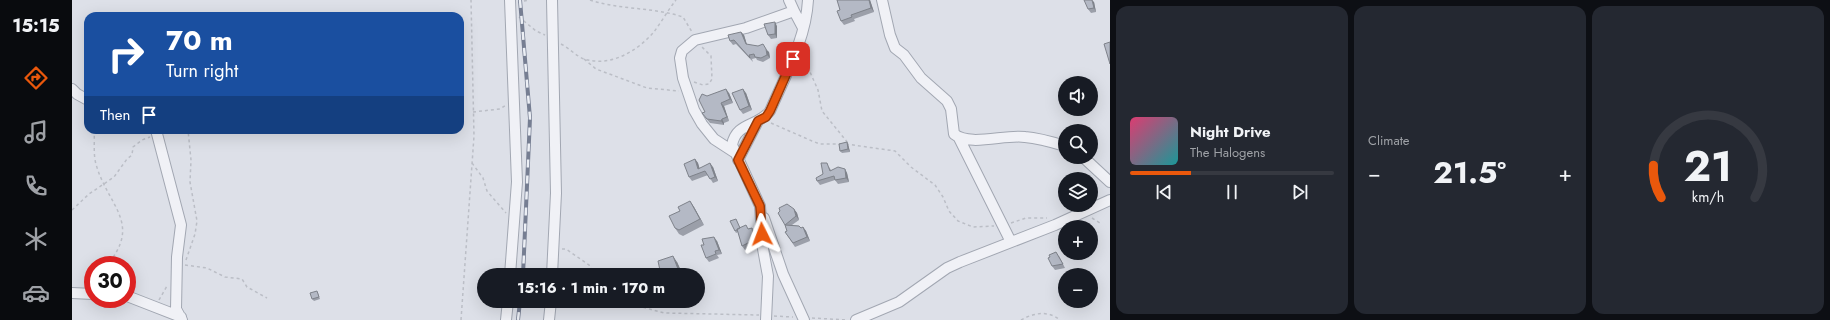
<!DOCTYPE html>
<html lang="en">
<head>
<meta charset="utf-8">
<style>
	:root { --surface:#171b24; --page:#242831; --text:#f1f3f6; --muted:#9ea1a6; --line:#363941; --accent:#ea580c }
	body { margin:0; font-family:Jost,sans-serif; background:var(--page); color:var(--text); height:100vh; display:flex; flex-direction:column; font-size:15px; white-space:nowrap }
	* { box-sizing:border-box; margin:0 }
	p { font-size:13px; color:var(--muted) }
	.icon { flex:none; width:22px; height:22px; fill:none; stroke:currentColor; stroke-width:2; stroke-linecap:round; stroke-linejoin:round }
	.map { position:relative; flex:1; overflow:hidden }
	.details { display:flex; flex-direction:column; gap:6px; padding:6px; background:#0d0f14; width:720px }
	.details>* { flex:none }
	.guide { position:absolute; left:12px; top:12px; width:380px; height:122px; border-radius:12px; box-shadow:0 4px 16px #0002; background:#1a4fa0; color:#fff; overflow:hidden }
	.fabs { position:absolute; left:986px; top:76px; display:grid; gap:8px }
	.fabs a { display:grid; place-items:center; width:40px; height:40px; border-radius:50%; background:var(--surface); box-shadow:0 4px 16px #0002; font-size:20px }
	.speed { position:absolute; left:12px; top:256px; display:flex; gap:8px; font-size:20px; font-weight:700; text-align:center }
	.speed>* { display:grid; place-content:center; width:52px; height:52px; border-radius:50%; background:var(--surface); box-shadow:0 4px 16px #0002; line-height:1 }
	.speed .limit { border:6px solid #d22; background:#fff; color:#111 }
	.pin { position:absolute; display:grid; place-items:center; width:34px; height:34px; color:#fff; margin:-17px; border-radius:8px; box-shadow:0 2px 6px #0006 }
	.me { position:absolute; width:44px; margin:-22px; rotate:357deg; stroke-linejoin:round; filter:drop-shadow(0 0 3px #0008) }
	.turn { display:flex; align-items:center; gap:14px; height:84px; padding:0 16px; font-size:18px }
	.turn .icon { width:52px; height:52px; stroke-width:2.5 }
	.turn b { display:block; font-size:28px; line-height:34px }
	.then { display:flex; align-items:center; height:38px; padding:0 16px; background:#0003; gap:8px; font-size:15px }
	.big { font-size:30px; font-weight:700; line-height:1.1 }
	.details .tile { flex:1; display:flex; flex-direction:column; justify-content:center; gap:6px; min-width:0; padding:0 14px; border-radius:12px; background:var(--page) }
	.details .dial { align-items:center; gap:0 }
	.dial svg { height:104px; overflow:visible; fill:none; stroke:var(--line); stroke-width:7; stroke-linecap:round; text-anchor:middle }
	.dial text { fill:var(--text); stroke:none }
	.song { display:flex; align-items:center; gap:12px }
	.cover { width:48px; height:48px; border-radius:6px; background:linear-gradient(135deg,hsl(340 70% 55%),hsl(180 70% 35%)) }
	.played { height:4px; border-radius:2px; background:linear-gradient(90deg,var(--accent) 30%,var(--line) 30%) }
	.keys { display:flex; justify-content:space-around; direction:ltr }
	.heat { display:flex; justify-content:space-between; align-items:center; font-size:22px; direction:ltr }
	.details .tiles { flex:1; display:grid; gap:6px; grid-template-columns:repeat(3,1fr) }
	.trip { position:absolute; left:405px; top:268px; width:228px; height:40px; border-radius:20px; background:var(--surface); box-shadow:0 4px 16px #0002; font-weight:700; line-height:40px; text-align:center }
	main { display:flex; flex:1; min-height:0 }
	.dock { display:flex; flex-direction:column; width:72px; justify-content:space-around; align-items:center; background:#090b0e; color:var(--muted) }
	.dock .icon { width:28px; height:28px }
	.dock .on { color:var(--accent) }
	.dock b { font-size:18px; color:var(--text) }
	.map>svg:first-child { display:block }
</style>
</head>
<body>
<main>
<nav class="dock">
<b>15:15</b>
<svg class="icon on" aria-label="directions" viewBox="0 0 24 24"><path d="M12 3l9 9-9 9-9-9zM9 14v-3h6M13 9l2 2-2 2"/></svg>
<svg class="icon" aria-label="music" viewBox="0 0 24 24"><path d="M9 18V5l10-2v13"/><circle cx="6" cy="18" r="3"/><circle cx="16" cy="16" r="3"/></svg>
<svg class="icon" aria-label="phone" viewBox="0 0 24 24"><path d="M5 4h4l2 5-3 2q2 4 5 5l2-3 5 2v4C11 20 4 13 5 4z"/></svg>
<svg class="icon" aria-label="climate" viewBox="0 0 24 24"><path d="M12 3v18M4 7l16 10M4 17L20 7"/></svg>
<svg class="icon" aria-label="car" viewBox="0 0 24 24"><path d="M5 17H2v-5l4-1 3-4h7l3 4 3 1v5h-3M9 17h6M6 11h13"/><circle cx="7" cy="17" r="2"/><circle cx="17" cy="17" r="2"/></svg>
</nav>
<div class="map">
<svg width="1038" height="320" viewBox="0 0 1038 320">
	<rect width="100%" height="100%" fill="#dde0e8"/>
	<g fill="none" stroke-linecap="round" stroke-linejoin="round">
		<!-- minor casing -->
		<g stroke="#a2a7b2" stroke-width="12">
			<path id="minor" d="M 480,0 L 484,193 L 480,275
				M 717,0 L 722,11
				M 810,0 L 818,35 L 823,48 L 832,55 L 849,78 L 875,101 L 879,109 L 882,134 C 898,147 933,134 953,137 C 966,138 980,142 993,146
				M 0,89 L 5,94 L 16,100
				M 84,130 L 109,225 L 105,257 L 104,309 L 110,320
				M 887,138 L 939,242
				M 662,152 L 642,139 L 630,124 L 622,110 L 611,78 L 608,58 L 610,51 L 623,40 L 674,28 L 722,11 L 731,28
				M 1011,157 L 1038,182
				M 666,160 L 686,121
				M 692,218 L 711,274 L 732,320
				M 438,275 L 445,182 L 438,0
				M 0,293 L 21,294
				M 55,296 L 109,317
				M 434,320 L 436,301
				M 477,320 L 479,301
				M 694,320 L 696,276 L 691,249 L 688,206 L 660,145 C 664,122 686,127 698,111 C 713,76 734,39 736,0
				M 784,320 L 827,302 L 875,268 L 888,262 L 983,225 L 1038,200"/>
		</g>
		<!-- path -->
		<path stroke="#bbbec6" stroke-width="1.5" stroke-dasharray="3 3" stroke-linecap="butt" d="M 518,0 C 548,10 581,7 611,17 L 620,32
			M 446,2 L 457,0
			M 447,17 L 464,31 L 473,35
			M 489,44 C 497,48 504,56 512,59 C 538,67 564,52 581,33 C 589,23 596,10 604,0
			M 731,56 L 746,90 L 750,111 L 776,143
			M 512,59 L 524,69 L 575,88 L 607,91
			M 622,82 L 631,85 L 637,84 L 640,79 L 639,56 L 630,47
			M 401,112 L 428,109 L 434,105
			M 699,123 L 740,141 L 748,144 L 769,144
			M 22,130 C 23,141 21,154 24,164 C 35,205 71,223 35,265
			M 116,131 L 124,130
			M 93,133 L 116,131
			M 774,144 L 823,151 L 839,167 L 863,185 L 871,197 L 877,211 L 886,221 L 901,227 L 922,226
			M 400,163 L 411,178 L 415,191 L 434,213
			M 0,210 L 17,194 L 42,177 L 55,159 L 60,155 L 61,147 L 70,140 L 78,137
			M 1020,218 L 1028,223
			M 939,223 L 954,218 L 975,218
			M 490,249 L 494,249 L 517,265 L 524,275
			M 114,260 L 123,234 L 125,221 L 118,182 L 119,160 L 116,130
			M 113,265 L 135,268 L 153,277 L 170,279 L 175,287 L 195,298
			M 87,300 L 95,286
			M 548,301 L 592,313 L 687,315
			M 702,316 L 721,317
			M 740,318 L 776,320
			M 389,320 L 402,136 L 399,0
			M 949,320 C 961,313 976,310 988,320"/>
		<!-- minor -->
		<use href="#minor" stroke="#f0f1f6" stroke-width="10"/>
		<!-- rail casing -->
		<g stroke="#767e92" stroke-width="4">
			<path id="rail" d="M 448,0 L 458,118 L 451,275
				M 446,320 L 448,301"/>
		</g>
		<!-- rail -->
		<use href="#rail" stroke="#eceff5" stroke-width="2.5" stroke-dasharray="8" stroke-linecap="butt"/>
	</g>
	<!-- wall -->
	<path fill="#9b9fa9" d="M 766,0 L 799,0 L 798,0 L 802,12 L 782,19 L 783,21 L 772,25 L 769,21 L 768,10 Z
		M 1022,2 L 1024,12 L 1019,13 L 1016,9 Z
		M 705,26 L 705,38 L 699,39 L 696,35 Z
		M 669,32 L 672,35 L 675,45 L 697,52 L 698,58 L 691,62 L 685,60 L 684,58 L 680,59 L 681,62 L 664,44 L 661,45 L 658,41 Z
		M 657,93 L 661,103 L 652,106 L 657,121 L 652,123 L 652,125 L 638,123 L 633,117 L 635,96 Z
		M 674,93 L 680,110 L 671,114 L 668,110 Z
		M 775,142 L 776,144 L 778,152 L 770,153 L 768,151 Z
		M 623,159 L 626,163 L 627,168 L 641,167 L 646,181 L 641,183 L 636,175 L 620,181 L 617,177 Z
		M 757,167 L 759,170 L 773,169 L 775,173 L 777,182 L 766,184 L 763,180 L 748,185 L 745,181 Z
		M 618,201 L 622,207 L 632,225 L 611,236 L 607,234 L 603,228 L 608,211 Z
		M 722,209 L 725,213 L 727,220 L 720,225 L 727,226 L 729,228 L 731,227 L 734,231 L 738,241 L 723,247 L 713,232 L 715,231 L 713,225 Z
		M 664,219 L 668,228 L 677,229 L 682,231 L 684,244 L 673,250 L 670,246 L 666,232 L 664,233 L 663,231 Z
		M 645,241 L 650,254 L 645,255 L 647,258 L 637,262 L 634,258 Z
		M 987,256 L 993,268 L 983,270 L 980,266 Z
		M 605,262 L 611,275 L 589,275 Z
		M 246,293 L 248,299 L 242,301 L 240,299 Z"/>
	<!-- shaded-wall -->
	<path fill="#7e828a" d="M 797,0 L 798,0 L 802,12 L 799,8 Z
		M 1020,0 L 1022,2 L 1024,12 L 1022,8 Z
		M 703,22 L 705,26 L 705,38 L 703,34 Z
		M 669,32 L 672,35 L 676,48 L 674,44 Z
		M 694,49 L 697,52 L 698,58 L 695,55 Z
		M 654,89 L 657,93 L 661,103 L 658,99 Z
		M 671,89 L 674,93 L 680,110 L 677,106 Z
		M 649,103 L 652,106 L 657,121 L 655,117 Z
		M 650,119 L 652,123 L 652,125 L 649,121 Z
		M 775,142 L 776,144 L 778,152 L 776,149 Z
		M 623,159 L 626,163 L 629,173 L 626,169 Z
		M 638,163 L 641,167 L 646,181 L 643,177 Z
		M 773,169 L 775,173 L 777,182 L 774,178 Z
		M 618,201 L 622,207 L 632,225 L 628,219 Z
		M 722,209 L 725,213 L 727,220 L 724,216 Z
		M 731,227 L 734,231 L 738,241 L 735,237 Z
		M 680,228 L 682,231 L 684,244 L 682,240 Z
		M 642,237 L 645,241 L 650,254 L 647,250 Z
		M 601,256 L 605,262 L 611,275 L 606,269 Z"/>
	<!-- building -->
	<path fill="#b4b9c5" stroke="#7e828a" d="M 765,0 L 797,0 L 799,8 L 779,15 L 780,17 L 769,21 L 765,11 L 768,10 Z
		M 1012,0 L 1020,0 L 1022,8 L 1016,9 Z
		M 703,22 L 703,34 L 696,35 L 692,24 Z
		M 669,32 L 674,44 L 686,46 L 691,44 L 694,49 L 695,55 L 689,58 L 683,57 L 682,54 L 677,55 L 678,58 L 662,40 L 658,41 L 656,35 Z
		M 1038,42 L 1038,64 L 1032,44 Z
		M 654,89 L 658,99 L 649,103 L 655,117 L 650,119 L 649,121 L 635,119 L 630,113 L 633,112 L 627,100 L 630,94 L 635,96 Z
		M 671,89 L 677,106 L 668,110 L 660,93 Z
		M 775,142 L 776,149 L 768,151 L 767,144 Z
		M 623,159 L 626,169 L 638,163 L 643,177 L 638,179 L 633,171 L 617,177 L 612,164 Z
		M 749,163 L 755,163 L 758,171 L 766,167 L 773,169 L 774,178 L 763,180 L 762,176 L 745,181 L 744,178 L 751,174 Z
		M 618,201 L 628,219 L 607,230 L 603,228 L 597,216 L 608,211 L 606,207 Z
		M 715,204 L 722,209 L 724,216 L 713,225 L 706,213 L 708,211 L 707,208 Z
		M 664,219 L 668,228 L 663,231 L 658,221 Z
		M 674,225 L 676,229 L 680,228 L 682,240 L 670,246 L 665,229 Z
		M 713,225 L 727,226 L 729,228 L 731,227 L 735,237 L 721,243 L 713,232 L 715,231 Z
		M 642,237 L 647,250 L 643,251 L 644,254 L 634,258 L 629,245 L 632,245 L 630,239 Z
		M 984,252 L 991,264 L 980,266 L 976,258 L 978,257 L 977,255 Z
		M 601,256 L 606,269 L 604,270 L 605,274 L 603,275 L 589,275 L 586,261 Z
		M 245,291 L 247,297 L 240,299 L 238,293 Z"/>
	<g fill="none" stroke-linecap="round" stroke-linejoin="round">
		<!-- route casing -->
		<g stroke="#983908" stroke-width="10">
			<path id="route" d="M 690,234 L 688,206 L 666,160 L 686,121 L 694,117 L 698,111 L 721,59"/>
		</g>
		<!-- route -->
		<use href="#route" stroke="#ea580c" stroke-width="7"/>
	</g>
</svg>
<div class="fabs">
<a><svg class="icon" aria-label="sound" viewBox="0 0 24 24"><path d="M4 9h4l5-4v14l-5-4H4zM17 9q2 3 0 6"/></svg></a>
<a><svg class="icon" aria-label="search" viewBox="0 0 24 24"><circle cx="10" cy="10" r="6"/><path d="M15 15l6 6"/></svg></a>
<a><svg class="icon" aria-label="layers" viewBox="0 0 24 24"><path d="M12 4l9 5-9 5-9-5zM3 14l9 5 9-5"/></svg></a>
<a>+</a>
<a>−</a>
</div>
<div class="speed"><div class="limit">30</div></div>
<div class="pin" style="left:721px;top:59px;background:#d93025"><svg class="icon" aria-label="arrive" viewBox="0 0 24 24"><path d="M6 21V4h12l-3 4 3 4H6"/></svg></div>
<svg class="me" style="left:690px;top:234px" viewBox="-20 -20 40 40"><path d="M0-17L14 15 0 8-14 15z" fill="#ea580c" stroke="#fff" stroke-width="4"/></svg>
<div class="trip">15:16 · 1 min · 170 m</div>
<div class="guide">
<div class="turn"><svg class="icon" aria-label="right" viewBox="0 0 24 24"><path d="M7 20v-9h11M14 6l5 5-5 5"/></svg><div><b>70 m</b>Turn right</div></div>
<div class="then">Then<svg class="icon" aria-label="arrive" viewBox="0 0 24 24"><path d="M6 21V4h12l-3 4 3 4H6"/></svg></div>
</div>
</div>
<section class="details">
<div class="tiles">
<div class="tile">
<div class="song"><i class="cover"></i><div><b>Night Drive</b><p>The Halogens</p></div></div>
<div class="played"></div>
<div class="keys"><svg class="icon" aria-label="previous" viewBox="0 0 24 24"><path d="M18 5L8 12l10 7zM5 5v14"/></svg><svg class="icon" aria-label="pause" viewBox="0 0 24 24"><path d="M8 5v14M16 5v14"/></svg><svg class="icon" aria-label="next" viewBox="0 0 24 24"><path d="M6 5l10 7-10 7zM19 5v14"/></svg></div>
</div>
<div class="tile"><p>Climate</p>
<div class="heat"><a>−</a><b class="big">21.5°</b><a>+</a></div>
</div>
<div class="tile dial"><svg viewBox="0 0 100 80">
<path d="M14 69A42 42 0 1 1 86 69"/>
<path d="M14 69A42 42 0 0 1 8 44" stroke="#ea580c"/>
<text x="50" y="56" font-size="32" font-weight="700">21</text>
<text x="50" y="72" font-size="11">km/h</text>
</svg></div>
</div>
</section>
</main>
</body>
</html>
